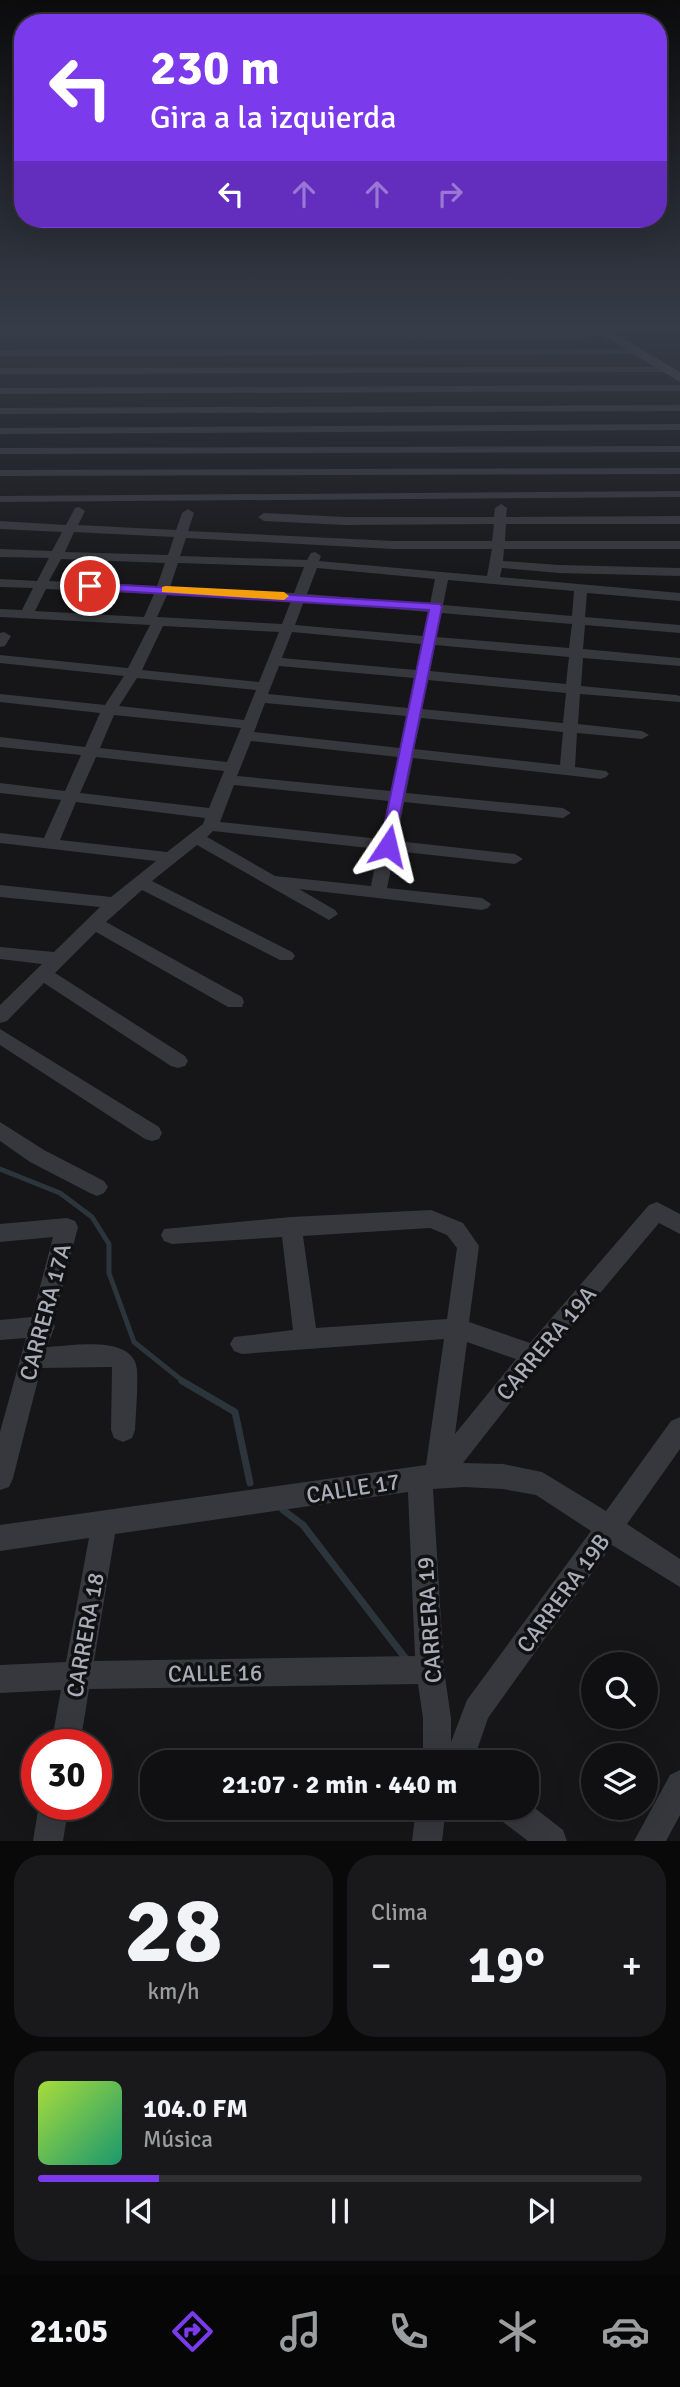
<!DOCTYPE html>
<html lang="es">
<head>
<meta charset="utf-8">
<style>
	:root { --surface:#101012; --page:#19191b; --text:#f1f3f6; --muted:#9c9d9f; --line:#303032; --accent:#7c3aed }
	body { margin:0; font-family:Signika,sans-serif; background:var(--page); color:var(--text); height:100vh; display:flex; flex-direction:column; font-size:26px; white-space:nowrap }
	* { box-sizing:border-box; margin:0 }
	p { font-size:23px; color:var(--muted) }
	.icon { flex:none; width:38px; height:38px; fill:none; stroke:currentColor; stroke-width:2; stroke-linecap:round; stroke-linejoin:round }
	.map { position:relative; height:1841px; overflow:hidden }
	.details { display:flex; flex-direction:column; gap:14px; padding:14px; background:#09090a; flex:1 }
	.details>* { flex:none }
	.guide { position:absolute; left:14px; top:14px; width:653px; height:214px; border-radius:28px; box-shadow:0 7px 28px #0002,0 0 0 2px var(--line); background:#7c3aed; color:#fff; overflow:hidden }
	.fabs { position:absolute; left:581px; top:1652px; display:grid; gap:14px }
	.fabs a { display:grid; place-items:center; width:77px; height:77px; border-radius:50%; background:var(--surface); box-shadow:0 7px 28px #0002,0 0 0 2px var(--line); font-size:35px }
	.speed { position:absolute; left:21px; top:1729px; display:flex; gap:14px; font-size:35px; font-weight:700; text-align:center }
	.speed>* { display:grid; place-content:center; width:91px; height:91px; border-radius:50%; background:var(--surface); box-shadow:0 7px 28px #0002,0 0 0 2px var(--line); line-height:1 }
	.speed .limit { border:10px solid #d22; background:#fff; color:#111 }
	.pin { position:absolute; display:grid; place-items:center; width:60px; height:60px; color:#fff; margin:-30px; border:4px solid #fff; border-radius:50%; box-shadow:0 2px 7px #0007 }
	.me { position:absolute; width:77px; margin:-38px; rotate:10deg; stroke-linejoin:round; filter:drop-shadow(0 0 5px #0008) }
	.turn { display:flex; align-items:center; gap:24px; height:147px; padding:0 21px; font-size:32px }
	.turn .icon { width:91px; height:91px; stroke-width:2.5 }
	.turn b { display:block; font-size:49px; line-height:60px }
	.lanes { display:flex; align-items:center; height:66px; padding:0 21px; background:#0003; justify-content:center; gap:35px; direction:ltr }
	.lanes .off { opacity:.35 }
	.big { font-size:52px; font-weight:700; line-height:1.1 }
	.details .tile { flex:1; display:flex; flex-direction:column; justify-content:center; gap:10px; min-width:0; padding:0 24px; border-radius:28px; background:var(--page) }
	.details .dial { align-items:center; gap:0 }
	.dial b { font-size:91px; line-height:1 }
	.song { display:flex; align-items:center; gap:21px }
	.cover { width:84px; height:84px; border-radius:10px; background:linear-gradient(135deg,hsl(80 70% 55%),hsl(160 70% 35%)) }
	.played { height:7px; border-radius:4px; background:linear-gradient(90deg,var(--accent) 20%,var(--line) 20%) }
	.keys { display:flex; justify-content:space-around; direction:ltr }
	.heat { display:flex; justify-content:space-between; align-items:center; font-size:38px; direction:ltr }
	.details .tiles { flex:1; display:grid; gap:14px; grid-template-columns:1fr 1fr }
	.tile:last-child { grid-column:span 2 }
	.trip { position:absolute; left:140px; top:1750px; width:399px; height:70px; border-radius:28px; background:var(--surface); box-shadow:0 7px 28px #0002,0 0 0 2px var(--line); font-weight:700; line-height:70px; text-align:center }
	.dock { display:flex; height:112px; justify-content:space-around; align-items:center; background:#060607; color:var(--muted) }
	.dock .icon { width:49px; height:49px }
	.dock .current { color:var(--accent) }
	.dock b { font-size:32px; color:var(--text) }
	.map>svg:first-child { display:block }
</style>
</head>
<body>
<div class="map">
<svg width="680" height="1841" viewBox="0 0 680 1841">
	<rect width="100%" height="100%" fill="#161618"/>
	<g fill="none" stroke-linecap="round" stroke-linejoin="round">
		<!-- stream-far1 -->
		<path stroke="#2c353c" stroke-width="5" d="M 0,1169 L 60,1193 L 92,1217 L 109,1244 L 109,1273 L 134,1342 L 184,1382"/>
		<!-- stream -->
		<path stroke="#2c353c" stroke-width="7" d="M 182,1381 L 235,1412 L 250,1483
			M 283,1510 L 303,1525 L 406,1659"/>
		<!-- minor -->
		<path fill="#37383d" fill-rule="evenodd" d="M 609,328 L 620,328 L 609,335 L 586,339 L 0,338 L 0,332 L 586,333 Z
			M 636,349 L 639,350 L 639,354 L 0,356 L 0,350 Z
			M 664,367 L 669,370 L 667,372 L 0,374 L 0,368 Z
			M 680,385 L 680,391 L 0,394 L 0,388 Z
			M 680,405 L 680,411 L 0,414 L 0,408 Z
			M 680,424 L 680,430 L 0,434 L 0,428 Z
			M 680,446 L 680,452 L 0,454 L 0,448 Z
			M 680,468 L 680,474 L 0,476 L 0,470 Z
			M 680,491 L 680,497 L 0,502 L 0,496 Z
			M 501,504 L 507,508 L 506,517 L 680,516 L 680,524 L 506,524 L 505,541 L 680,541 L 680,549 L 504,549 L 503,561 L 559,565 L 680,568 L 680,576 L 559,573 L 502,568 L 500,577 L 680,593 L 680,601 L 587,593 L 585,617 L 680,625 L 680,633 L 585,625 L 583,649 L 680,658 L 680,666 L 583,658 L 581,686 L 676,695 L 680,696 L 680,702 L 580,694 L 578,724 L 642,731 L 649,735 L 642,739 L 577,733 L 575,767 L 606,771 L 609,774 L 606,777 L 601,779 L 413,758 L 406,793 L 563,808 L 571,813 L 563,818 L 404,802 L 397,841 L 515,854 L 523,859 L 515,864 L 395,851 L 387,888 L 482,898 L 491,904 L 488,908 L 482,910 L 299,889 L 335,910 L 338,914 L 329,920 L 197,845 L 152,881 L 292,952 L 295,956 L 292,960 L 280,960 L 142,890 L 106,922 L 242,997 L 244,1002 L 242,1007 L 228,1007 L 96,932 L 55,973 L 185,1056 L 188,1061 L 185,1066 L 178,1068 L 171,1066 L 44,983 L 7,1021 L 0,1023 L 0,1005 L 42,964 L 0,959 L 0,947 L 54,952 L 100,907 L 0,897 L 0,885 L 111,897 L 156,861 L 0,843 L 0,833 L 44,838 L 61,800 L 0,793 L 0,783 L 65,791 L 81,755 L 0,747 L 0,737 L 85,747 L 100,713 L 0,702 L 0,694 L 105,705 L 124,676 L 0,663 L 0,655 L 128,668 L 150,625 L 0,617 L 0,609 L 22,610 L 33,588 L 0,587 L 0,579 L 37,581 L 49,558 L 0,557 L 0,549 L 52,551 L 62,532 L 0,529 L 0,521 L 66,525 L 75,508 L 79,507 L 85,511 L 78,525 L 176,530 L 182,513 L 188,509 L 194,513 L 188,531 L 393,541 L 492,541 L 494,524 L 345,525 L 264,521 L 258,517 L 264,513 L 345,517 L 494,517 L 495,508 ZM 74,532 L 174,537 L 168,555 L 65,552 ZM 186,538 L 393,549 L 492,549 L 487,576 L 319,561 L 321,556 L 315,552 L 311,553 L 307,560 L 180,556 ZM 61,559 L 165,563 L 157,586 L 49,581 ZM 178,563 L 304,567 L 294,593 L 170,587 ZM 317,568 L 435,579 L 430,604 L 307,594 ZM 448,580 L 574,591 L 572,616 L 443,605 ZM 46,589 L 154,594 L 144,617 L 35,611 ZM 167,595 L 291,601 L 282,624 L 157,617 ZM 304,601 L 428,612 L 423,636 L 295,625 ZM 441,613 L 572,624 L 569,648 L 436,637 ZM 163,626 L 279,632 L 259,682 L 142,670 ZM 292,632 L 421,644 L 416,670 L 282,658 ZM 435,645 L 569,657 L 566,684 L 430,671 ZM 279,666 L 414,678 L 408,708 L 268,694 ZM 137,678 L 256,690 L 244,720 L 119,706 ZM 428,680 L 566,693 L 563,723 L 422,709 ZM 265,703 L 406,716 L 400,748 L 254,732 ZM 114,715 L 241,728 L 227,762 L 100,748 ZM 421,718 L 563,732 L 560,765 L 414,749 ZM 251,741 L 398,757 L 391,791 L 237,776 ZM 96,757 L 224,771 L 209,808 L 80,793 ZM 234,785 L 389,801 L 380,839 L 220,822 ZM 76,802 L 205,818 L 203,824 L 167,852 L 60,840 ZM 213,831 L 378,849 L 371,886 L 275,876 L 207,837 Z
			M 4,632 L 11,636 L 5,646 L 0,647 L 0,633 Z
			M 0,1029 L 159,1127 L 162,1133 L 159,1139 L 152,1141 L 145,1139 L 0,1045 Z
			M 0,1122 L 44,1150 L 104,1181 L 108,1187 L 104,1193 L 97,1196 L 90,1193 L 30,1162 L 0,1141 Z
			M 657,1202 L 680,1214 L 680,1234 L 659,1223 L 542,1362 L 463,1463 L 503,1464 L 542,1472 L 606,1511 L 671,1421 L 680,1417 L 680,1449 L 627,1524 L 680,1559 L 680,1587 L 612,1545 L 488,1718 L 473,1762 L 423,1762 L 423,1718 L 418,1684 L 89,1689 L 80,1745 L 51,1745 L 61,1690 L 0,1693 L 0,1665 L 66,1662 L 89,1538 L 0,1551 L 0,1525 L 426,1465 L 444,1339 L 242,1354 L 234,1351 L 230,1344 L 234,1337 L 293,1330 L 282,1237 L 172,1244 L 164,1241 L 161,1235 L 164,1229 L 291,1217 L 431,1210 L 463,1223 L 479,1246 L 469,1322 L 530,1343 L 649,1205 ZM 430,1228 L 447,1235 L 457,1248 L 447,1319 L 316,1328 L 303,1236 ZM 467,1342 L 516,1359 L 455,1434 ZM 464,1487 L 503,1489 L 536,1495 L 591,1531 L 467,1700 L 451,1742 L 451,1718 L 444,1670 L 433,1489 ZM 408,1492 L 415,1656 L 94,1661 L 115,1534 Z
			M 67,1218 L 75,1221 L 78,1227 L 53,1323 L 55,1326 L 47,1347 C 72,1346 134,1334 137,1370 C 138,1389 136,1410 135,1430 L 132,1438 L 123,1442 L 114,1438 L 111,1430 L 112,1367 L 41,1368 L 13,1478 L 9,1487 L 0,1490 L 0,1432 L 26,1338 L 0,1340 L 0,1320 L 32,1317 L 53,1237 L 0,1242 L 0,1224 Z
			M 680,1770 L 680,1815 L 666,1841 L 634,1841 L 670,1775 Z
			M 527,1802 L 563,1830 L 567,1841 L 528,1841 L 499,1819 L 495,1808 L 527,1808 Z
			M 39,1804 L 69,1804 L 63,1841 L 33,1841 Z
			M 416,1808 L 446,1808 L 442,1841 L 412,1841 Z"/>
		<!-- secondary -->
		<path fill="#45474d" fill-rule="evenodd" d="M 590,328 L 606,328 L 680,372 L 680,382 Z"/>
	</g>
	<!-- sky -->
	<linearGradient id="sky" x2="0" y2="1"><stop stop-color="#0c0c0d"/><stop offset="0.56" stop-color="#363c48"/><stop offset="1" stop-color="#363c48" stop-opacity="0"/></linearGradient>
	<rect width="680" height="585" fill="url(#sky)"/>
	<!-- route -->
	<path fill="#7c3aed" stroke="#51269a" stroke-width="2" d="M 90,583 L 440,604 L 442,607 L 393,849 L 388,850 L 380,846 L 429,610 L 86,589 L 86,584 Z"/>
	<!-- slow -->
	<path fill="#f59e0b" d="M 166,586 L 284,592 L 289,596 L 284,600 L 162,592 L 162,587 Z"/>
	<g text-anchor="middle" stroke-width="7" stroke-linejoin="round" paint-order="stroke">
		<!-- near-street labels -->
		<g font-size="23" fill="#a8adb8" stroke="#111113">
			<text transform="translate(45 1312) rotate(-75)" y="8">CARRERA 17A</text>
			<text transform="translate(546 1343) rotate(-50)" y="8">CARRERA 19A</text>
			<text transform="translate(353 1488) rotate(-9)" y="8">CALLE 17</text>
			<text transform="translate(563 1593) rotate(-54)" y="8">CARRERA 19B</text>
			<text transform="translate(429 1620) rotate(-94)" y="8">CARRERA 19</text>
			<text transform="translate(85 1635) rotate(-80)" y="8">CARRERA 18</text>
			<text transform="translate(215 1673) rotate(-1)" y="8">CALLE 16</text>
		</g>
	</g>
</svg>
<div class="fabs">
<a><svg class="icon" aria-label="search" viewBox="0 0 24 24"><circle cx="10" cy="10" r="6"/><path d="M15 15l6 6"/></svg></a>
<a><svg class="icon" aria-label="layers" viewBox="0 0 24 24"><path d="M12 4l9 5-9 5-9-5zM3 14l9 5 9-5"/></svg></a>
</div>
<div class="speed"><div class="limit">30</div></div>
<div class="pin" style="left:90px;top:586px;background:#d93025"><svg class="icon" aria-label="arrive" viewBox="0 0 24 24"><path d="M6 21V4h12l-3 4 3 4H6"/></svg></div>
<svg class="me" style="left:388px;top:846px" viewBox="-20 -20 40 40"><path d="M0-17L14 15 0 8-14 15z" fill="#7c3aed" stroke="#fff" stroke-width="4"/></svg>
<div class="trip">21:07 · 2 min · 440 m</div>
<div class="guide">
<div class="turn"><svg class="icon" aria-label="left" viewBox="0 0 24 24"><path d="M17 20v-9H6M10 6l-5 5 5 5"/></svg><div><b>230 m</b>Gira a la izquierda</div></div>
<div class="lanes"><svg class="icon" aria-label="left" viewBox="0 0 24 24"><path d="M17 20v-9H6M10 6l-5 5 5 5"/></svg><svg class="icon off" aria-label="ahead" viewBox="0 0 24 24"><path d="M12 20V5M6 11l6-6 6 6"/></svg><svg class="icon off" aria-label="ahead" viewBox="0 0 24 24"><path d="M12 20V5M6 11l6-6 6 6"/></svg><svg class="icon off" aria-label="right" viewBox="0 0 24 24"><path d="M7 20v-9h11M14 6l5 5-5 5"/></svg></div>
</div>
</div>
<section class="details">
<div class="tiles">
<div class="tile dial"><b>28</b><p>km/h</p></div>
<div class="tile"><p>Clima</p>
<div class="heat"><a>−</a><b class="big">19°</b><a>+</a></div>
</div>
<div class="tile">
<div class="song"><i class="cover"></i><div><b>104.0 FM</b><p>Música</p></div></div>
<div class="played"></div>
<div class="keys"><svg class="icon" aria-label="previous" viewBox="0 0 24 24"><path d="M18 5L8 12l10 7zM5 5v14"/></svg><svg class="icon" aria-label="pause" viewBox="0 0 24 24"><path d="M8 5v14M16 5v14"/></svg><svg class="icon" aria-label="next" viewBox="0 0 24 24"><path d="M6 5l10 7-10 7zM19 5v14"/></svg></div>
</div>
</div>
</section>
<nav class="dock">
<b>21:05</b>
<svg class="icon current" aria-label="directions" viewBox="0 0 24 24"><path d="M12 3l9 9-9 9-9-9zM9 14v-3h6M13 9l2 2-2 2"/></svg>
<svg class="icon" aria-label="music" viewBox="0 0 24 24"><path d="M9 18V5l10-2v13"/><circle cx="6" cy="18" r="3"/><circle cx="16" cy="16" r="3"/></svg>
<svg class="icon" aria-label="phone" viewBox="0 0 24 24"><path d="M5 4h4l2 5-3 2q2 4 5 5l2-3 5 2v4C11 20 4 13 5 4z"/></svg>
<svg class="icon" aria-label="climate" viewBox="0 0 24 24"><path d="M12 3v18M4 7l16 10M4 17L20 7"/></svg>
<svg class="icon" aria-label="car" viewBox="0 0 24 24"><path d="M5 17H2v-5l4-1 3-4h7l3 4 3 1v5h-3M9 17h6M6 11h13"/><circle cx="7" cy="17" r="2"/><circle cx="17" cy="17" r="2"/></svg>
</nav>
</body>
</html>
